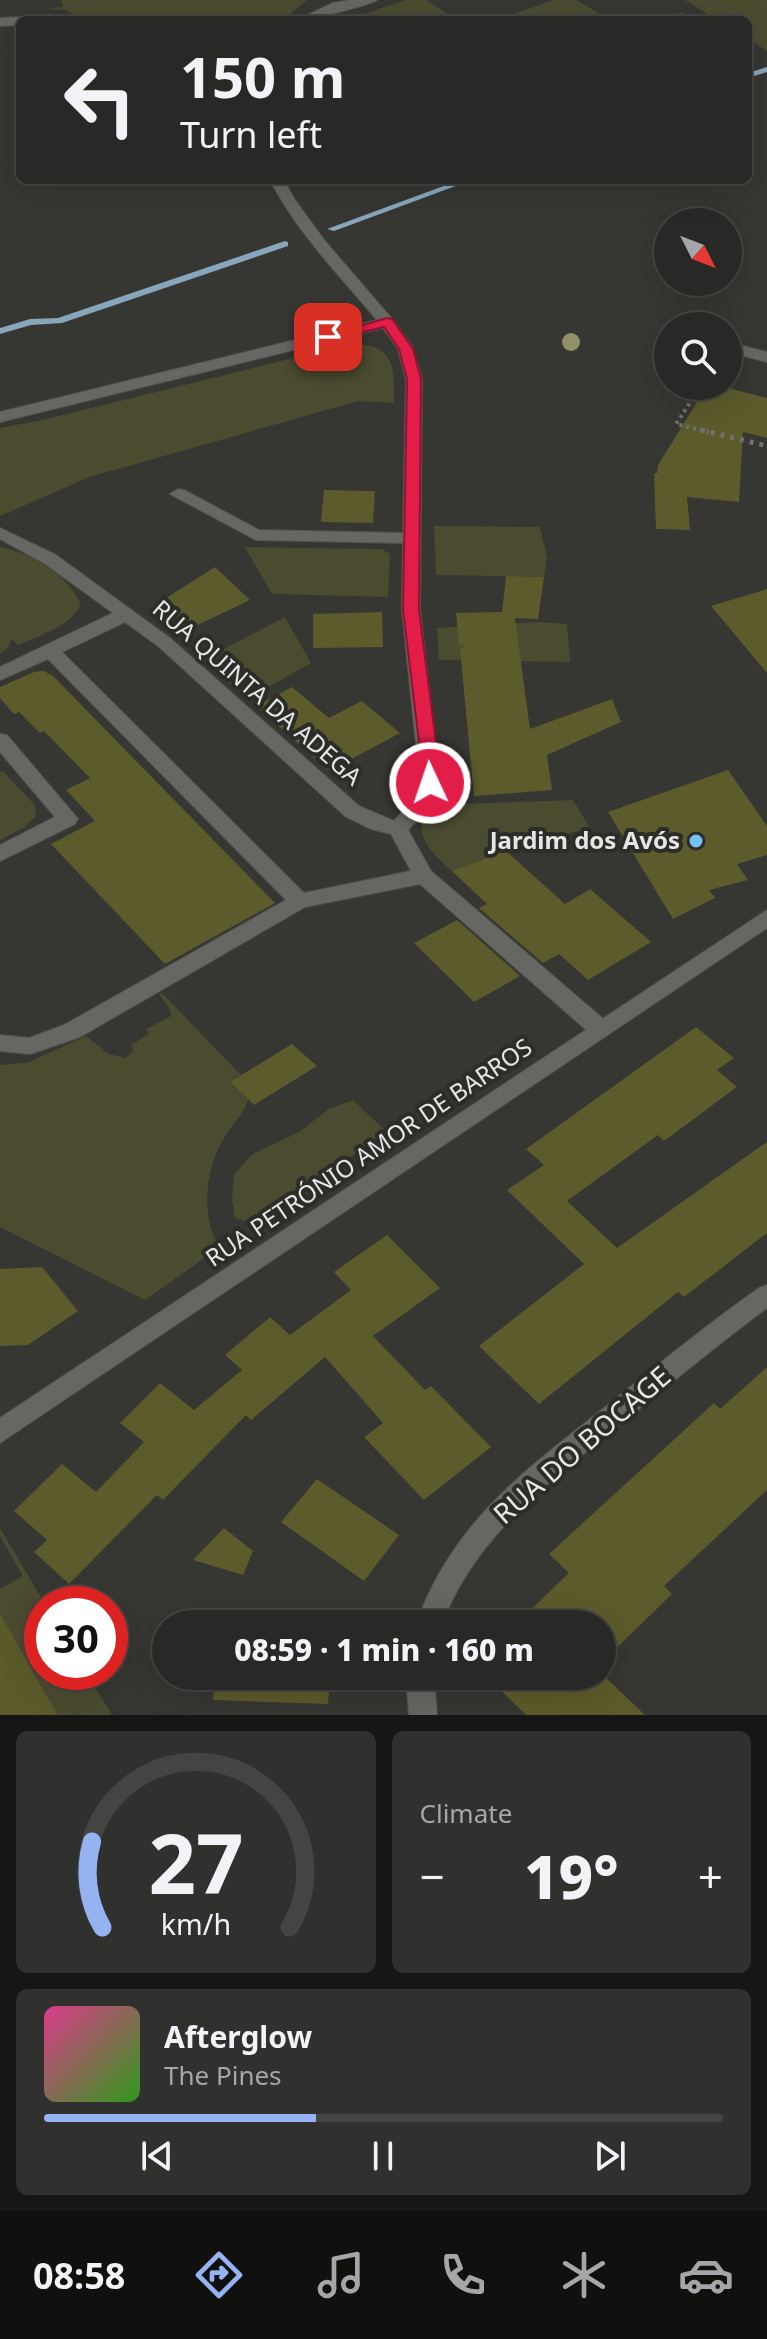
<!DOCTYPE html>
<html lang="en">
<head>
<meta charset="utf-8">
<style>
	:root { --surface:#282826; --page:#30302e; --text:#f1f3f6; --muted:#a5a6a7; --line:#444443; --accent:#95b2f1 }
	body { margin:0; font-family:"Noto Sans",sans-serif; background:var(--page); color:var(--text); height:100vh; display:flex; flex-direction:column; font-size:30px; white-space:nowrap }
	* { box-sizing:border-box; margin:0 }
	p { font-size:26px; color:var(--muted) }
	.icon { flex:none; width:44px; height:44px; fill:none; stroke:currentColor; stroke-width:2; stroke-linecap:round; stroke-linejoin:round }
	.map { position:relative; height:1715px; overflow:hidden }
	.details { display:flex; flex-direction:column; gap:16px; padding:16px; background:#161615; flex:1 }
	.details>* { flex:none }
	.banner { position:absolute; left:16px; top:16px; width:736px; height:168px; border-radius:12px; box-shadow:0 8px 32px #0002,0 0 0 2px var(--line); background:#282826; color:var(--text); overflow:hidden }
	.needle { width:52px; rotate:132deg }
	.fabs { position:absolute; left:654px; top:208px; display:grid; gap:16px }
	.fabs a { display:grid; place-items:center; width:88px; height:88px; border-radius:50%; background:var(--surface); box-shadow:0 8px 32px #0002,0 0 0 2px var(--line); font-size:40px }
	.speed { position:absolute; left:24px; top:1586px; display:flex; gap:16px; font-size:40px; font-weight:700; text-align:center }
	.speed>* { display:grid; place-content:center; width:104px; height:104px; border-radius:50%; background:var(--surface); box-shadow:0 8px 32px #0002,0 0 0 2px var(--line); line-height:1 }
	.speed .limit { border:12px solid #d22; background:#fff; color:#111 }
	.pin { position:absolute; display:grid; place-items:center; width:68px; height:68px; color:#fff; margin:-34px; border-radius:16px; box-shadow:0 4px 12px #0006 }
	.me { position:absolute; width:88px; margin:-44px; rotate:357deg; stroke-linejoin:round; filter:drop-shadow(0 0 6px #0008) }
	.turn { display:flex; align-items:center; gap:28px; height:168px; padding:0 32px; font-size:36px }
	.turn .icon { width:104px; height:104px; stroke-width:2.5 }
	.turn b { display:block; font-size:56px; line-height:68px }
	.big { font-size:60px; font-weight:800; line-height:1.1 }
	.details .tile { flex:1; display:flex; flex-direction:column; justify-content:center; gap:12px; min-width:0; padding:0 28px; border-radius:12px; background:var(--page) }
	.details .dial { align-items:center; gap:0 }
	.dial svg { height:208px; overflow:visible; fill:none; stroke:var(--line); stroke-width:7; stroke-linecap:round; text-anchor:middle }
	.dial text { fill:var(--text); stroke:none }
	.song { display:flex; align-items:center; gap:24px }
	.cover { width:96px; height:96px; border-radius:12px; background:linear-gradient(135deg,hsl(330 70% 55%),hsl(110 70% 35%)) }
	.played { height:8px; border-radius:4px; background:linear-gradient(90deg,var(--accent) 40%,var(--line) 40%) }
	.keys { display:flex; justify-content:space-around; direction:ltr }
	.heat { display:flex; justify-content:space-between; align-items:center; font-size:44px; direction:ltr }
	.details .tiles { flex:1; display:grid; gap:16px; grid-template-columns:1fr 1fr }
	.tile:last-child { grid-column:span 2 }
	.trip { position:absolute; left:152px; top:1610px; width:464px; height:80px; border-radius:40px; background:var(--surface); box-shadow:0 8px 32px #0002,0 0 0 2px var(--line); font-weight:800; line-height:80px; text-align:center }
	.dock { display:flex; height:128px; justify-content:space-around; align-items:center; background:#10100f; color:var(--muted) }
	.dock .icon { width:56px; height:56px }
	.dock .active { color:var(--accent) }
	.dock b { font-size:36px; color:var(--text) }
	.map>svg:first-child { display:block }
</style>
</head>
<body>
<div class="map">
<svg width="767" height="1715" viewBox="0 0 767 1715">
	<rect width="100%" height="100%" fill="#363632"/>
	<!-- green -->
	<path fill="#4b4b30" d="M 61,0 L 307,0 L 290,14 L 262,20 L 87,20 L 65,10 L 45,9 L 63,7 Z
		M 406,0 L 426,0 L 458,20 L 346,20 Z
		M 553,0 L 576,0 L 611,20 L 498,20 Z
		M 685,0 L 767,0 L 767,51 L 748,39 L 748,20 L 717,20 Z
		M 354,343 C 395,346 395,368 394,403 L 358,401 L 90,477 L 0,516 L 0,428 L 47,419 Z
		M 434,526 L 540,527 L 547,558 L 544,577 L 436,575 Z
		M 0,547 C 34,554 66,573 81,604 C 70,627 40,635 18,645 L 12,639 L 8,648 L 0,654 Z
		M 245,547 L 382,549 L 390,554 L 388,597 L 272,594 Z
		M 285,617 L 311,663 L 247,699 L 203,660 Z
		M 537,622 L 567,624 L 570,662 L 439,660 L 437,628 Z
		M 3,771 L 34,804 L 36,816 L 25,827 L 0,840 L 0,772 Z
		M 573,800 L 590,828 L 513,848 L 452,871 C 432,854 404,826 436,805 Z
		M 162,993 L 241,1075 L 230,1082 L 248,1100 C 244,1113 236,1120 228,1132 C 207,1162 200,1207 216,1241 L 213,1252 L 145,1300 L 0,1227 L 0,1065 L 29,1062 L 86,1036 L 109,1054 L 125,1058 L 134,1051 L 131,1045 L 149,1034 L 146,1029 L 171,1016 L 170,1010 L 159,994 Z
		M 353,1100 L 387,1132 L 253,1223 L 235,1218 L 232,1200 L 234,1175 L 251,1155 L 299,1132 L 329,1109 Z
		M 0,1528 L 45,1604 L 42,1604 L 42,1672 L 86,1672 L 112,1715 L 58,1715 L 0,1613 L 0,1589 L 23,1576 L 0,1536 Z"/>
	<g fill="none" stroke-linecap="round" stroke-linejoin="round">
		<!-- stream -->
		<path fill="#88a6bb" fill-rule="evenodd" d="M 767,67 L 767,72 L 748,78 L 748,73 Z
			M 460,180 L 472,180 L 334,231 L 327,229 Z
			M 285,241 L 288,242 L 288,246 L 62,323 L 31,325 L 0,334 L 0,328 L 30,319 L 58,318 Z"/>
	</g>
	<!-- building -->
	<path fill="#5c5b2b" d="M 707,386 L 720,386 L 767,398 L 767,438 L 743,432 L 739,502 L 687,497 L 690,530 L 656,529 L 654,473 L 657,473 L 658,465 Z
		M 324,490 L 375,491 L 373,523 L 321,522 Z
		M 215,567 L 250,600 L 189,629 L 160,602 Z
		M 506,576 L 544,577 L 538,619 L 515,618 L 530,729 L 612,699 L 621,722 L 547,755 L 552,790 L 474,796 L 460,649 L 467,644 L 459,645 L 456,613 L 502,612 Z
		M 767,589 L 767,673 L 711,606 Z
		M 382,612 L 383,647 L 313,648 L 313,614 Z
		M 44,671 L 53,676 L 275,903 L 165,964 L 51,844 L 95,821 L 66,790 L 90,778 L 44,731 L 40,733 L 19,712 L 14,714 L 0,698 L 0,687 L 34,672 Z
		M 292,687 L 329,718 L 362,701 L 400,733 L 329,771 L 256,706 Z
		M 728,770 L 767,826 L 767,855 L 737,864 L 748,880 L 709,890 L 715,898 L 673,919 L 608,812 Z
		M 506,851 L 565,904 L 590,889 L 651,942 L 588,980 L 559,954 L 543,963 L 479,908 L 487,904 L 452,871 Z
		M 457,920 L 520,976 L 474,1002 L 414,943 Z
		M 696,1027 L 734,1058 L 717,1070 L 737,1087 L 664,1141 L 658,1135 L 567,1201 L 617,1248 L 767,1142 L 767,1233 L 684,1297 L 678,1292 L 539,1404 L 479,1346 L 584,1264 L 507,1190 L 544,1165 L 526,1149 Z
		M 292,1044 L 317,1066 L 254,1105 L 230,1082 Z
		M 387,1235 L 440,1288 L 373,1336 L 425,1390 L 431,1386 L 491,1447 L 424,1500 L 364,1437 L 383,1423 L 325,1357 L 251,1420 L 246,1415 L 163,1500 L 157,1495 L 69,1584 L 34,1552 L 47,1540 L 14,1511 L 62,1464 L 96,1492 L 144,1442 L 120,1423 L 160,1383 L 194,1410 L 242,1370 L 225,1355 L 270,1317 L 290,1335 L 351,1290 L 334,1272 Z
		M 42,1267 L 78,1311 L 28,1345 L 0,1346 L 0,1269 Z
		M 767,1367 L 767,1490 L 664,1586 L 672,1594 L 602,1662 L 602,1624 L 516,1624 L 569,1573 L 549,1554 L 714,1403 L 720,1409 Z
		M 317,1479 L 399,1535 L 364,1581 L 281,1522 Z
		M 224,1528 L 253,1551 L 243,1575 L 193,1560 Z
		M 0,1613 L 35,1675 L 58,1715 L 0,1715 Z
		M 220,1615 L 333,1619 L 332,1624 L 220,1624 Z
		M 602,1674 L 645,1715 L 526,1715 L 486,1676 Z
		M 215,1676 L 330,1676 L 328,1704 L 213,1700 Z"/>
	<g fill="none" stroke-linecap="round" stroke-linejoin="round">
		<!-- minor casing -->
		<g stroke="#52524f" stroke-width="2">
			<path id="minor" d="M 350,0 L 377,0 C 369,6 308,20 297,20 L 333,3 Z
				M 680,14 L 684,15 L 685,20 L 669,20 Z
				M 47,16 L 53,20 L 20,20 L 20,25 L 0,26 L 0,18 Z
				M 270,180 L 284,180 L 295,200 L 325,241 L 392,319 L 412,346 L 422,379 L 420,610 L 440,783 L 424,812 L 408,830 L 431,871 L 608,1023 L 611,1029 L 608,1035 L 600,1037 L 592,1035 L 420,884 L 305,907 L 80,1037 L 30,1054 L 0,1051 L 0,1035 L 29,1038 L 64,1025 L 286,900 L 48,659 L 0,680 L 0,667 L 113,613 L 44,563 L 0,539 L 0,528 L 56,555 L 170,638 L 359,806 L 394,821 L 410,803 L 420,783 L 402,610 L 403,543 L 256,540 L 170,494 L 178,489 L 184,490 L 259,530 L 403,533 L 406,379 L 398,349 L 383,328 L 0,422 L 0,412 L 377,320 C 339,275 297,232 270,180 ZM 125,622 L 158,646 L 345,816 L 371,829 L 391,834 L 411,871 L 304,893 L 62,652 Z
				M 728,342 L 767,352 L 767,362 L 728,352 Z
				M 0,734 L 7,735 L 78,819 L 75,824 L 0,861 L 0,845 L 55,817 L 0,752 Z
				M 767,1285 L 767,1308 C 719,1343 674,1381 628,1418 C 556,1477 475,1534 442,1624 L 416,1624 C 455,1517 529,1468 614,1400 C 662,1361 709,1323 759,1288 Z
				M 406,1676 L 434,1676 L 437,1715 L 409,1715 Z"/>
		</g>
		<!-- tertiary casing -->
		<g stroke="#52524f" stroke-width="2">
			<path id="tertiary" d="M 767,910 L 767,928 L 0,1443 L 0,1418 Z"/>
		</g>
		<!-- path-far1 -->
		<path stroke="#71716d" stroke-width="4" stroke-dasharray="3 4" stroke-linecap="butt" d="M 701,386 L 676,424 L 709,432"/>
		<!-- path -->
		<path stroke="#71716d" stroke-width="5" stroke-dasharray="4 6" stroke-linecap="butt" d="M 701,430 L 767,446"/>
		<!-- minor -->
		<use href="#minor" fill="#666662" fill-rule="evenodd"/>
		<!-- tertiary -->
		<use href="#tertiary" fill="#666662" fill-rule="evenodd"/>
	</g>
	<!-- trees -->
	<circle fill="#919165" cx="571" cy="342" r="9"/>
	<!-- route -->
	<path fill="#e11d48" stroke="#92132f" stroke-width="2" d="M 387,318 L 392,319 L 413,349 L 421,379 L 419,610 L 438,758 L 438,783 L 430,790 L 421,783 L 421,758 L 403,610 L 407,379 L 399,349 L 384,327 L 328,341 L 321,337 Z"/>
	<!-- markers -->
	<circle fill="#73c1f6" stroke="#2c2c28" stroke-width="3" cx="696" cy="841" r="8"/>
	<g text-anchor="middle" stroke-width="8" stroke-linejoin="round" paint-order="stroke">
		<!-- street labels -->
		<g font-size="24" fill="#e6e6e4" stroke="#2c2c28">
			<text transform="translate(257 693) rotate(41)" y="8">RUA QUINTA DA ADEGA</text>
			<text transform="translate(369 1153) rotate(-34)" y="8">RUA PETRÓNIO AMOR DE BARROS</text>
		</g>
		<!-- poi labels -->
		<g font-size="24" font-weight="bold" fill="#e6e6e4" stroke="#2c2c28" text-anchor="end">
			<text x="680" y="849">Jardim dos Avós</text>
		</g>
		<!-- near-street labels -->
		<g font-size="28" fill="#e6e6e4" stroke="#2c2c28">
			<text transform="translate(582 1445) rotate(-41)" y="10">RUA DO BOCAGE</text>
		</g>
	</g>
</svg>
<div class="fabs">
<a><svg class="needle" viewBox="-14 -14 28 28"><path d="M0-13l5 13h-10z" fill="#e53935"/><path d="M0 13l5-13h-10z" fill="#a5a6a7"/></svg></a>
<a><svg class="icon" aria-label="search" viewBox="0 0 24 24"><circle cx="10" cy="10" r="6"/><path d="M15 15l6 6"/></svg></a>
</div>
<div class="speed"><div class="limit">30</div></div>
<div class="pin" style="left:328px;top:337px;background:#d93025"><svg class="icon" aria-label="arrive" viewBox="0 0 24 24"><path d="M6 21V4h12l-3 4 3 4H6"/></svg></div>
<svg class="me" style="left:430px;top:783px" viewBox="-20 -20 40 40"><circle r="17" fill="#e11d48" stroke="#fff" stroke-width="3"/><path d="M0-11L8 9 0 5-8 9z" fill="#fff"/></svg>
<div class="trip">08:59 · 1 min · 160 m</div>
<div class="banner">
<div class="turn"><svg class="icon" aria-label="left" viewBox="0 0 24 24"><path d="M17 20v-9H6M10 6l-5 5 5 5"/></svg><div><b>150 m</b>Turn left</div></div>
</div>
</div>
<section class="details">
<div class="tiles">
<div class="tile dial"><svg viewBox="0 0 100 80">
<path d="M14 69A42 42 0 1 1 86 69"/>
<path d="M14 69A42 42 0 0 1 10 36" stroke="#95b2f1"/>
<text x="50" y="56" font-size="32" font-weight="700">27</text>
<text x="50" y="72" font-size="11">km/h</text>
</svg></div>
<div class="tile"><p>Climate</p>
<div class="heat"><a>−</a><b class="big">19°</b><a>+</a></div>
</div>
<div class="tile">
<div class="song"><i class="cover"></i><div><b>Afterglow</b><p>The Pines</p></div></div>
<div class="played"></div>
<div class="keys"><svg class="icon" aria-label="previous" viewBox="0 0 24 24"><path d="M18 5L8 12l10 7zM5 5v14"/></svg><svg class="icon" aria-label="pause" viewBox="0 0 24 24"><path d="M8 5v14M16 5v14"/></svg><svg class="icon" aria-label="next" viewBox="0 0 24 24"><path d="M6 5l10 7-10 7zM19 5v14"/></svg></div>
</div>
</div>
</section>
<nav class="dock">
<b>08:58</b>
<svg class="icon active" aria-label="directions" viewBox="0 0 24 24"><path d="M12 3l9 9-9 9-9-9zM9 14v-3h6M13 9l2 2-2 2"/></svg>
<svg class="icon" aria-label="music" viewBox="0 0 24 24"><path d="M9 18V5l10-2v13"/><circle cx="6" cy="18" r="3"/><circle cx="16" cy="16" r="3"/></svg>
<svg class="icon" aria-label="phone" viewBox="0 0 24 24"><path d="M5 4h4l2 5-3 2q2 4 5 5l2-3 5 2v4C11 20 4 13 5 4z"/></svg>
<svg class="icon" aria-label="climate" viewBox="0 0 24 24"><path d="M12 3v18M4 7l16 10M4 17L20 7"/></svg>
<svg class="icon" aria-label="car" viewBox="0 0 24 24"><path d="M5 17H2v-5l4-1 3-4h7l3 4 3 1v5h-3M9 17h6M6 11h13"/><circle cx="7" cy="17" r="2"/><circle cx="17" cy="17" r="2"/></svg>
</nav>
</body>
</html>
